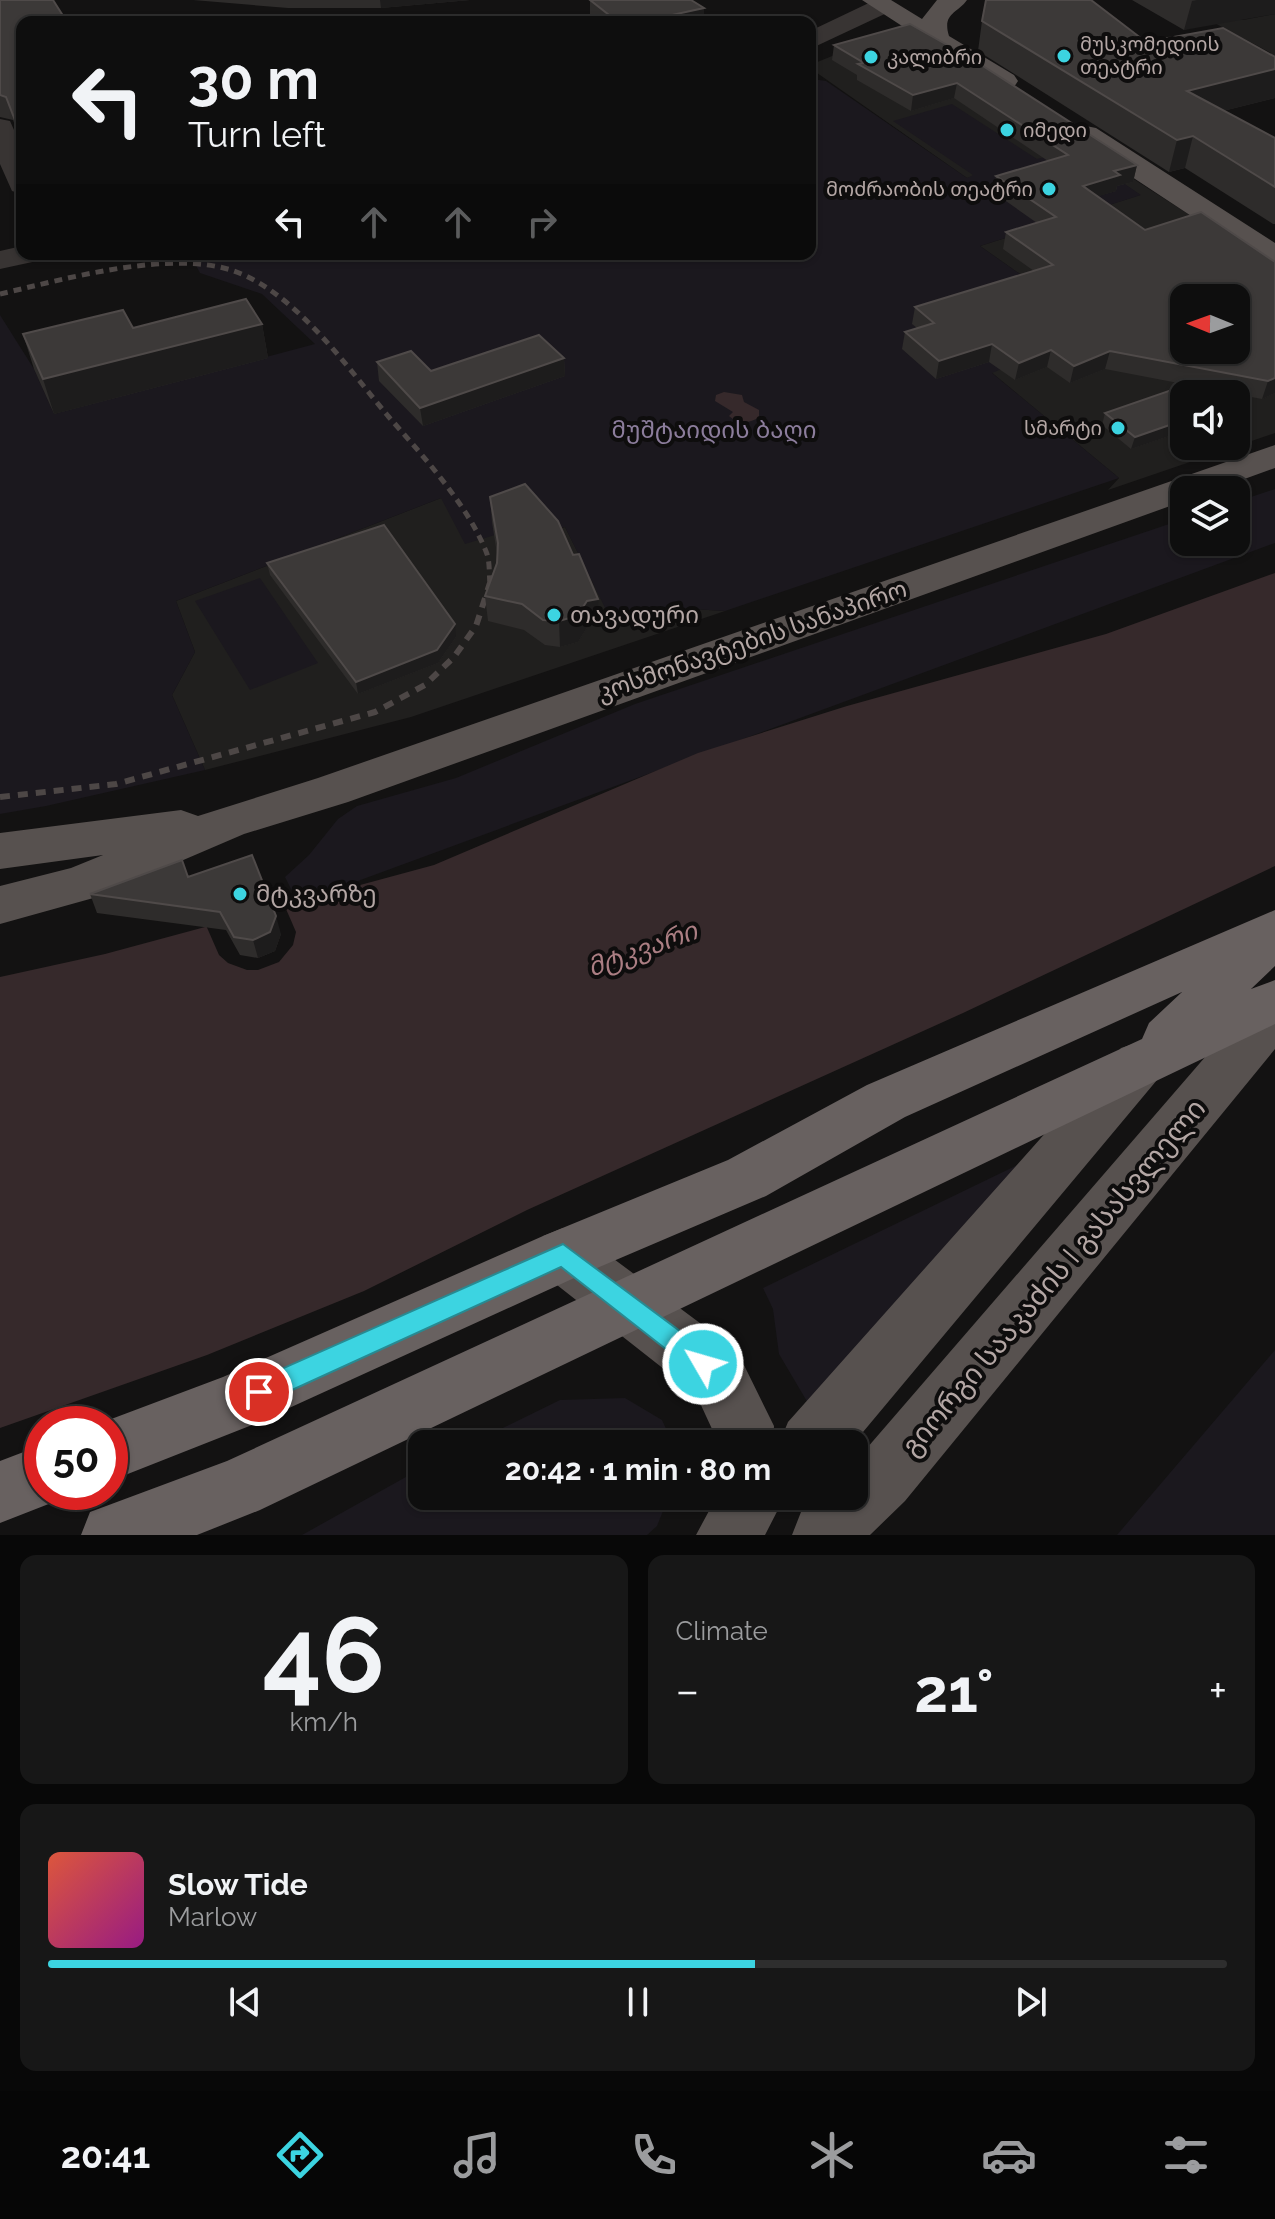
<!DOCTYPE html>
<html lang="en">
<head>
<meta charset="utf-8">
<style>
	:root { --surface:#0e0e0e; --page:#171717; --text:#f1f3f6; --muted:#9b9c9e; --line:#2e2e2e; --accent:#3cd4e1 }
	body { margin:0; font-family:Raleway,"Noto Sans Georgian",sans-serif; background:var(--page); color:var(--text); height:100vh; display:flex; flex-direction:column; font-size:30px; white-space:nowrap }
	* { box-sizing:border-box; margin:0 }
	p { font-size:26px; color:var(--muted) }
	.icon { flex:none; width:44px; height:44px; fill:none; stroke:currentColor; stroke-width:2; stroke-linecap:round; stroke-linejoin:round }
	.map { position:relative; height:1535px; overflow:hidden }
	.details { display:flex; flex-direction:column; gap:20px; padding:20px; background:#080808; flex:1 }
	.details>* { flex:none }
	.hud { position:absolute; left:16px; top:16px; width:800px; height:244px; border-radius:16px; box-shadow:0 2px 6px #0004,0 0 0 2px var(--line); background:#0e0e0e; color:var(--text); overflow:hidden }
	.needle { width:52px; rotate:271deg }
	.controls { position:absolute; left:1170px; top:284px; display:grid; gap:16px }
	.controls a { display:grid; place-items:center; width:80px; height:80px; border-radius:16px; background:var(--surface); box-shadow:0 2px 6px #0004,0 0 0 2px var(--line); font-size:40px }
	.speed { position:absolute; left:24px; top:1406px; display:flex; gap:16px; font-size:40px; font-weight:700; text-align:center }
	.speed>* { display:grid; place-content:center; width:104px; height:104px; border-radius:50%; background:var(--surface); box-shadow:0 2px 6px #0004,0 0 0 2px var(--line); line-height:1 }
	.speed .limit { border:12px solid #d22; background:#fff; color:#111 }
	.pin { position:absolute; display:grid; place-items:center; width:68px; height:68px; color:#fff; margin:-34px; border:4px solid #fff; border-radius:50%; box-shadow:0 2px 8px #0007 }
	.me { position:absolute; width:88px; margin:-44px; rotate:308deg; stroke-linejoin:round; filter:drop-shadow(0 0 6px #0008) }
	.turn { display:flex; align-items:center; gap:28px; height:168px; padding:0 40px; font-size:36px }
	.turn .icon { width:104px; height:104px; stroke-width:2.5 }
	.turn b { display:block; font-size:56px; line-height:68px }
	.lanes { display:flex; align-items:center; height:76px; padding:0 40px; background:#0003; justify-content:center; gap:40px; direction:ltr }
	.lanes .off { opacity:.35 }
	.big { font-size:60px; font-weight:700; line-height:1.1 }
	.details .widget { flex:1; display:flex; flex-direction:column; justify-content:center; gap:12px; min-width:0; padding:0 28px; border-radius:16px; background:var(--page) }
	.details .dial { align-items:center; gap:0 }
	.dial b { font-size:104px; line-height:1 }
	.song { display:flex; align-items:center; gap:24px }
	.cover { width:96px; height:96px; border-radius:12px; background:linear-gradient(135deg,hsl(10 70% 55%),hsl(310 70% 35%)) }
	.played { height:8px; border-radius:4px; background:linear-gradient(90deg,var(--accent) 60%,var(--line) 60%) }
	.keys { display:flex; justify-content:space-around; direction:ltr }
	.heat { display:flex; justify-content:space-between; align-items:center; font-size:44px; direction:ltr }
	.details .tiles { flex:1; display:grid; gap:20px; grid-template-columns:1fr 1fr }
	.widget:last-child { grid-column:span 2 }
	.trip { position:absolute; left:408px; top:1430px; width:460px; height:80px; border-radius:16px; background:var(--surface); box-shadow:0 2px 6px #0004,0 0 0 2px var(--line); font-weight:700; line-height:80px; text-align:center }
	.tab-bar { display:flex; height:128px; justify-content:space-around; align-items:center; background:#060606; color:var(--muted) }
	.tab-bar .icon { width:56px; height:56px }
	.tab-bar .active { color:var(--accent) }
	.tab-bar b { font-size:36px; color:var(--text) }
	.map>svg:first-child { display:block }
</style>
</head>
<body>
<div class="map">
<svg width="1275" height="1535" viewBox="0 0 1275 1535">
	<rect width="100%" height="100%" fill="#131212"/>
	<!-- built -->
	<path fill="#201f1e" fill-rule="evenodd" d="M 1188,9 L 1243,20 L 1275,14 L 1275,93 L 1238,62 L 1271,53 Z
		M 913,37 L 1275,270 L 1275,433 L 1108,490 L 1119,478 L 991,372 L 1097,328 L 980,246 L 1140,195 L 1074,150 L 967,178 L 810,68 L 810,65 L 874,39 ZM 1184,298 L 1236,298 L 1236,350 L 1184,350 ZM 1184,394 L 1236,394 L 1236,446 L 1184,446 Z
		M 441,498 L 525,526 L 537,533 L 565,527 L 614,624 L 676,608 L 725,611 L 411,717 L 205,770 L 172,695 L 195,652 L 176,601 Z"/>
	<!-- green -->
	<path fill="#1b181e" d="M 812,79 L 826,81 L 967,178 L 973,175 L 893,121 L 952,104 L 1037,159 L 1074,150 L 1141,195 L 980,246 L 1098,329 L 992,373 L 1119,478 L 725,611 L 676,608 L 613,624 L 565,527 L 537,533 L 525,526 L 465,544 L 441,498 L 176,601 L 195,652 L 172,695 L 205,770 L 46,806 L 0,814 L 0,315 L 34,369 L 54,414 L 315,344 L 262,294 L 200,273 L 190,254 L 810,254 Z
		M 1275,489 L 1275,543 L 298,903 L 285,877 L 309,855 L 338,819 L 357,806 L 456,778 L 635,704 L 1184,519 L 1184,542 L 1236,542 L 1236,502 Z
		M 260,578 L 318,663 L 250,690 L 195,601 Z
		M 1038,1155 L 815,1415 L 779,1354 L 773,1309 L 763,1288 Z
		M 1275,1350 L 1275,1535 L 1117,1535 Z
		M 625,1398 L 662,1420 L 673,1444 L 470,1444 L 560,1400 Z
		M 422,1468 L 422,1496 L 669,1496 L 657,1526 L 647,1535 L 302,1535 Z"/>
	<!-- water -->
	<path fill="#36292b" d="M 724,392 L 742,395 L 744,402 L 759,410 L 759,417 C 750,424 738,424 729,416 L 733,412 L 715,401 L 716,395 Z
		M 1275,573 L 1275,866 L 963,1013 L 527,1210 L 364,1291 L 207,1355 L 0,1428 L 0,977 L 105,954 L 434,865 L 698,753 L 847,706 L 1106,634 Z"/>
	<!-- pier -->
	<path fill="#131212" d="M 283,902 L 296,932 L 293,945 L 279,962 L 258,970 L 247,970 L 228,963 L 219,955 L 205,923 Z"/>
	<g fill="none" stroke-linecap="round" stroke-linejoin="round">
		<!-- minor -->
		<path fill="#383433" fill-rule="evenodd" d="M 873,1 L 891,1 L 894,6 L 891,11 L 810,49 L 810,31 Z
			M 0,119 L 10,121 L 22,148 L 22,194 L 12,191 L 0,164 Z
			M 22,246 L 22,254 L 41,254 L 37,261 L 0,269 L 0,251 Z"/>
		<!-- major -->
		<path fill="#57514f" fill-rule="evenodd" d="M 862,0 L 891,0 L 922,19 L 937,0 L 967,0 C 957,14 942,13 949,36 L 1014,75 L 1018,81 L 1014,87 L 996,87 Z
			M 1086,126 L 1096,128 L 1275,243 L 1275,266 L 1264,264 L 1076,140 L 1072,134 L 1076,128 Z
			M 1275,445 L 1275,468 L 1214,490 L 1184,490 L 1184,501 L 348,802 L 244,834 L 97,897 L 0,924 L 0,886 L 71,868 L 103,855 L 0,869 L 0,833 L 181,810 L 198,816 L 318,778 Z
			M 1275,991 L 1275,1049 L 905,1501 L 870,1535 L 792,1535 L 801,1512 L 819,1496 L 854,1496 L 854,1463 L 1257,997 Z
			M 1139,1042 L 1157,1048 L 1165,1064 L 1157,1080 L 853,1444 L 779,1444 L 788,1422 L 1121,1048 Z
			M 563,1228 L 583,1236 L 716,1335 L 742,1361 L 774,1426 L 773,1444 L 711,1444 L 712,1429 L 700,1403 L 674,1377 L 543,1274 L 535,1255 L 543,1236 Z
			M 717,1496 L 785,1496 L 765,1535 L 696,1535 Z"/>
		<!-- highway -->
		<path fill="#686160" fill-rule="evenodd" d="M 1275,910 L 1275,966 L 1251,989 L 1275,980 L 1275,1024 L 260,1510 L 197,1535 L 81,1535 L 90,1512 L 227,1461 L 1142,1039 L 1149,1023 L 1182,992 L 905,1117 L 766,1196 L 583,1274 L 252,1425 L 110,1481 L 110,1424 L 98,1424 L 223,1377 L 543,1236 L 728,1160 L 867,1085 Z
			M 42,1445 L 42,1492 L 67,1492 L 64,1498 L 0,1523 L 0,1461 Z"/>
		<!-- rail-far1 -->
		<path stroke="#4d4746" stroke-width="5" stroke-dasharray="8 6" stroke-linecap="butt" d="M 0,294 C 65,279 170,249 234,271 C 296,293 347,367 388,416 C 422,455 469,506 487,554 C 490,563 489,575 490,585"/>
		<!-- rail -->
		<path stroke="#4d4746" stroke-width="6" stroke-dasharray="10 8" stroke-linecap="butt" d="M 0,797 L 116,784 L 375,712 L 425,685 L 454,657 L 476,626 L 490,583"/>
	</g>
	<!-- wall -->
	<path fill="#2e2c2b" d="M 0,0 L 22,22 L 22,144 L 13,120 L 0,117 Z
		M 193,0 L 470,0 L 381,8 L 288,8 Z
		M 590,0 L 704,8 L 704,22 L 599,22 L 590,15 Z
		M 1132,0 L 1275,0 L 1184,30 Z
		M 982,21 L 1146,42 L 1275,98 L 1223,111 L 1275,138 L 1275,224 L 1273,224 L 1185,168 L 1169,172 L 978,51 Z
		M 910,24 L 1137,165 L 1133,182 L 1117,186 L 1116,191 L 1098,196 L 1145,230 L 1201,212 L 1275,393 L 1262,399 L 1105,369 L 1070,383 L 1047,367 L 1015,380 L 989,362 L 936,379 L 902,349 L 905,332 L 917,328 L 912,324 L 915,307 L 1034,271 L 1003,249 L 1006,232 L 1037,223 L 993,192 L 996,176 L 1048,161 L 954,98 L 911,111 L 857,80 L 857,75 L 832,60 L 834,45 Z
		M 262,324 L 268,358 L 54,414 L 34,369 L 23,334 L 133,328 Z
		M 564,358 L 565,376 L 423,426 L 379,381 L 377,362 L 431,371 Z
		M 1184,394 L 1184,431 L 1131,449 L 1102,425 L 1105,413 Z
		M 490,497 L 599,624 L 588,626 L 578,642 L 560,647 L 545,645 L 524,630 L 488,621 L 485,596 L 497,563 L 497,554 L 492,522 Z
		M 267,563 L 456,637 L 438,663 L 358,694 L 270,575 Z
		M 188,877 L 281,934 L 275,951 L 258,958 L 240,955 L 226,930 L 97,913 L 90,894 Z"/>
	<!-- shaded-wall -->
	<path fill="#1d1c1c" d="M 380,0 L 470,0 L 381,8 Z
		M 1197,0 L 1275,0 L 1275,14 L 1184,30 L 1192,1 Z
		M 704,8 L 704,22 L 672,22 L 672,15 Z
		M 1275,69 L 1275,98 L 1179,122 L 1187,91 Z
		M 957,83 L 954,98 L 911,111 L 913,95 Z
		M 22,127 L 22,141 L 18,128 Z
		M 1193,136 L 1185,168 L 1169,172 L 1177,140 Z
		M 1137,165 L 1133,182 L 1117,186 L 1116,191 L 1079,202 L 1083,186 L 1114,171 Z
		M 262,324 L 268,358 L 54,414 L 43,379 Z
		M 992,344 L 989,362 L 936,379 L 939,361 Z
		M 1051,350 L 1047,367 L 1015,380 L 1019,363 Z
		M 1110,351 L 1105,369 L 1070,383 L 1074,366 Z
		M 564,358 L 565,376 L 423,426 L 420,408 Z
		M 1275,378 L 1275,393 L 1262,399 L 1268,381 Z
		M 1184,420 L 1184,431 L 1131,449 L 1135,437 Z
		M 598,599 L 599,624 L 588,626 L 578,642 L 560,647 L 559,621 L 587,601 Z
		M 455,624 L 456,637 L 438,663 L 358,694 L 356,682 Z
		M 276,916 L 281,934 L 275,951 L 258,958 L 253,940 Z"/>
	<!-- building -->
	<path fill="#3c3938" stroke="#4f4a49" stroke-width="2" fill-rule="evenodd" d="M 0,0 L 53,0 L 67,22 L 22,22 L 22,127 L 18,128 L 6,97 L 0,95 Z
		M 590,0 L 691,0 L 704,8 L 672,15 L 682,22 L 618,22 Z
		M 986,0 L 1091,0 L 1146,42 L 1223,28 L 1275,57 L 1275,69 L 1187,91 L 1275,138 L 1275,187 L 1193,136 L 1177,140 L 982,21 Z
		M 910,24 L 972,59 L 1137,165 L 1114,171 L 1120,175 L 1083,186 L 1145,230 L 1201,212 L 1275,262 L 1275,378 L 1268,381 L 1110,351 L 1074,366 L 1051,350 L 1019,363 L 992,344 L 939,361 L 905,332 L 934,323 L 915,307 L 1053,265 L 1006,232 L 1056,217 L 996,176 L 1068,155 L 957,83 L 913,95 L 858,64 L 864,63 L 834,45 ZM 1184,298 L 1236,298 L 1236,350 L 1184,350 Z
		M 246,299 L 262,324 L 43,379 L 23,334 L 123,310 L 133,328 Z
		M 539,335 L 564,358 L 420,408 L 377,362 L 411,351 L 431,371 Z
		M 1186,385 L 1198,394 L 1184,394 L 1184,420 L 1135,437 L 1105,413 Z
		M 525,484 L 558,521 L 573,555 L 579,554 L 598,599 L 587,601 L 577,616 L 559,621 L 543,620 L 522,604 L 485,596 L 497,563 L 498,543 L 490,497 Z
		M 384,525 L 455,624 L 437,650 L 356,682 L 267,563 Z
		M 252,855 L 276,916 L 270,932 L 253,940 L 234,937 L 220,912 L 90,894 L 182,860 L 188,877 Z"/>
	<!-- route -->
	<path fill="#3cd4e1" stroke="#278a92" stroke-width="2" d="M 563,1244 L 712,1355 L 716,1364 L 712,1372 L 703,1376 L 695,1372 L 561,1267 L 268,1401 L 259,1404 L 250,1401 L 246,1392 L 250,1383 Z"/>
	<!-- markers -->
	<g fill="#3cd4e1" stroke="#0e0d0d" stroke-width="3">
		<circle cx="1064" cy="56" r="8"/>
		<circle cx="871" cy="57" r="8"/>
		<circle cx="1007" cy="130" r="8"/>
		<circle cx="1049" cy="189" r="8"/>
		<circle cx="1118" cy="428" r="8"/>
		<circle cx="554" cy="615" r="8"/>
		<circle cx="240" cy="894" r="8"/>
	</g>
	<g text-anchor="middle" stroke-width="8" stroke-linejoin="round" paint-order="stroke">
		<!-- far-poi labels -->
		<g font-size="20" fill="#b3a6a4" stroke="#0e0d0d" text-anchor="start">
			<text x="1080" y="51">მუსკომედიის<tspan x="1080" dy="23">თეატრი</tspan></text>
			<text x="887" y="64">კალიბრი</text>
			<text x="1023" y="137">იმედი</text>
			<text x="1033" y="196" text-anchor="end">მოძრაობის თეატრი</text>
			<text x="1102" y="435" text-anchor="end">სმარტი</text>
		</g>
		<!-- park labels -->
		<g font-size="24" fill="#8c7d9c" stroke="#0e0d0d">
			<text x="714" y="438">მუშტაიდის ბაღი</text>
		</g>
		<!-- poi labels -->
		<g font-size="24" fill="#b3a6a4" stroke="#0e0d0d" text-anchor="start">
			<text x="570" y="623">თავადური</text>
			<text x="256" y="902">მტკვარზე</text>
		</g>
		<!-- street labels -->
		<g font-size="24" fill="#b3a6a4" stroke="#0e0d0d">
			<text transform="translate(752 641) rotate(-19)" y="8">კოსმონავტების სანაპირო</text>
		</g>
		<!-- water labels -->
		<g font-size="26" font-style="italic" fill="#ab7e83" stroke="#0e0d0d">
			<text transform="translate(642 949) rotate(-20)" y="9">მტკვარი</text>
		</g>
		<!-- near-street labels -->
		<g font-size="28" fill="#b3a6a4" stroke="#0e0d0d">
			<text transform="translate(1053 1277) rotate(-50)" y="10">გიორგი სააკაძის I გასასვლელი</text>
		</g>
	</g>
</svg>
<div class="controls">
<a><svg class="needle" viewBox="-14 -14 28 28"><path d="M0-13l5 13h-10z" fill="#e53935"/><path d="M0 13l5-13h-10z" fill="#9b9c9e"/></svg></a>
<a><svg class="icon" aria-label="sound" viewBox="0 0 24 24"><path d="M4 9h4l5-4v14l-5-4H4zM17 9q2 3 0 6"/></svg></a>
<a><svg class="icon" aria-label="layers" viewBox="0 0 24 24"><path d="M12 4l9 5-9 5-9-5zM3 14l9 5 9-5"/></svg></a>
</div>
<div class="speed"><div class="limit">50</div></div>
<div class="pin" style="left:259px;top:1392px;background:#d93025"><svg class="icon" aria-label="arrive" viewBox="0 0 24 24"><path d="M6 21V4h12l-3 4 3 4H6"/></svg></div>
<svg class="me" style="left:703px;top:1364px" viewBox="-20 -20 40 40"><circle r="17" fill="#3cd4e1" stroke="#fff" stroke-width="3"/><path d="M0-11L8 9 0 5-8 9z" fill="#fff"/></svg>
<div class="trip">20:42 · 1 min · 80 m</div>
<div class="hud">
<div class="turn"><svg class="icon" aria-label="left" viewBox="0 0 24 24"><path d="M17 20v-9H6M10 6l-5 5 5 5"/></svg><div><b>30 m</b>Turn left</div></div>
<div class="lanes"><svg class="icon" aria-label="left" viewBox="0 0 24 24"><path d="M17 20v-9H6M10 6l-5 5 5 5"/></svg><svg class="icon off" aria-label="ahead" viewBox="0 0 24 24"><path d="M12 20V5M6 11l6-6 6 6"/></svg><svg class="icon off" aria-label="ahead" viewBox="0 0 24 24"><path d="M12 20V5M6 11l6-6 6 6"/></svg><svg class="icon off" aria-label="right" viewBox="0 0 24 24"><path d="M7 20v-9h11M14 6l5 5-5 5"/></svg></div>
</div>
</div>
<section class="details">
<div class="tiles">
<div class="widget dial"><b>46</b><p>km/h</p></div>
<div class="widget"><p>Climate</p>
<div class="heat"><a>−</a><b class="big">21°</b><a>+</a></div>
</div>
<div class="widget">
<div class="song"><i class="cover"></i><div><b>Slow Tide</b><p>Marlow</p></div></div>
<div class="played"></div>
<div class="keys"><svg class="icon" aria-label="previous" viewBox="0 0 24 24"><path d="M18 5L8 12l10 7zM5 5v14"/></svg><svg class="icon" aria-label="pause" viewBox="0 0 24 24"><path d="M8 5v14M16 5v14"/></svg><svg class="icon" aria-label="next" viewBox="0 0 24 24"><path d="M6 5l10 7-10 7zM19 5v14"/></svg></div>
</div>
</div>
</section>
<nav class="tab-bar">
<b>20:41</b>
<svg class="icon active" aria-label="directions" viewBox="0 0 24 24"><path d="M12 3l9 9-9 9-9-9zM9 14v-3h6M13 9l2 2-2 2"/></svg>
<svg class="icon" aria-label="music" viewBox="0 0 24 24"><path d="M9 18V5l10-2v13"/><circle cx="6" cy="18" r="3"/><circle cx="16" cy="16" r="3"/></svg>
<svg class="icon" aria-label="phone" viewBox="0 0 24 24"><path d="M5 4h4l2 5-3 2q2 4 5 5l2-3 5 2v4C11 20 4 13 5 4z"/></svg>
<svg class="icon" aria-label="climate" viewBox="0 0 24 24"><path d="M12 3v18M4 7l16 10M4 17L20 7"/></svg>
<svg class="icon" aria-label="car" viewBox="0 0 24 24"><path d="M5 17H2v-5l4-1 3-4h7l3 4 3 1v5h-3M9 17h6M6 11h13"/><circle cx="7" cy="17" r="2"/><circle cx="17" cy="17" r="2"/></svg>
<svg class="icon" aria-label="filters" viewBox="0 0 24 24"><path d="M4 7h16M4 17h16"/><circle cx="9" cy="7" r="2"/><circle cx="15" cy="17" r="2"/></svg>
</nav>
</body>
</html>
